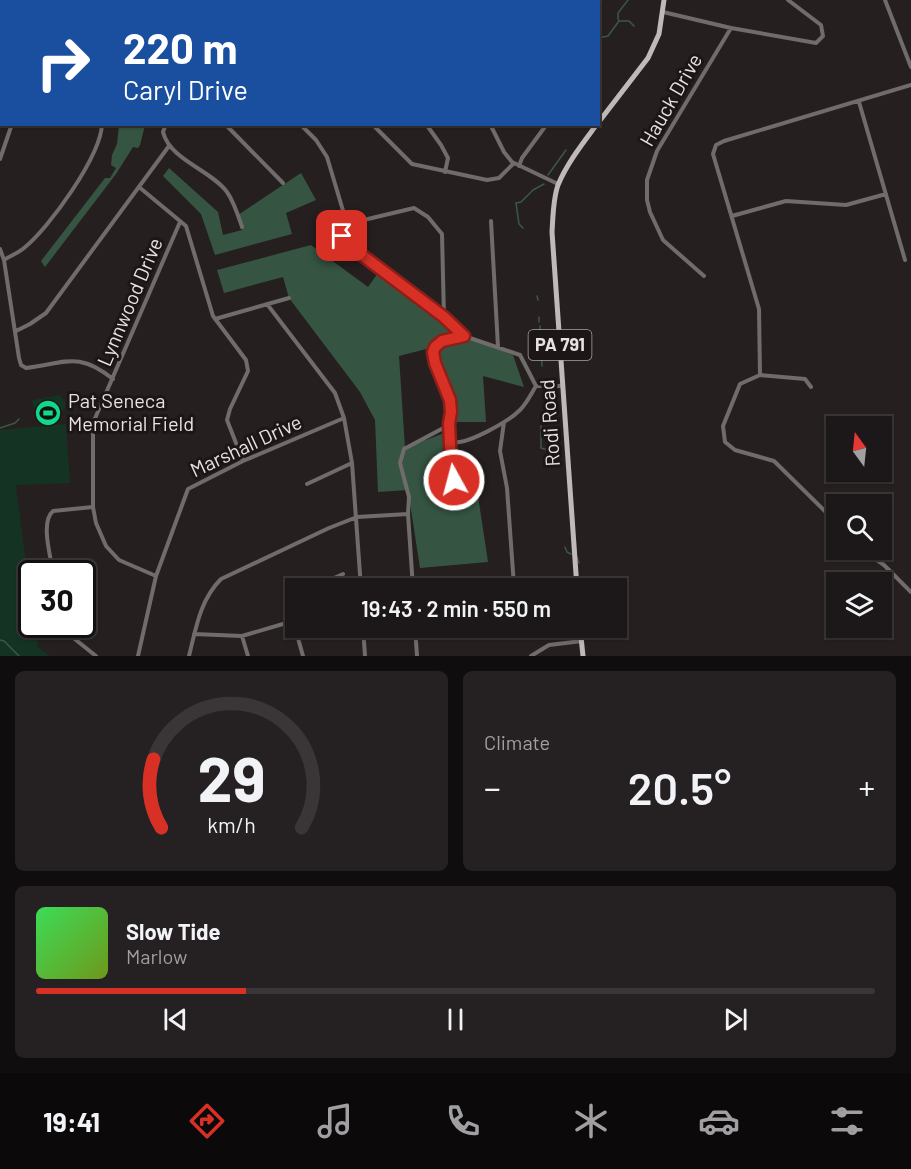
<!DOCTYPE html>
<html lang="en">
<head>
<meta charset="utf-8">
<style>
	:root { --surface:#1c1718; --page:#252021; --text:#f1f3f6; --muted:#a09fa2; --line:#3a3637; --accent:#d93025 }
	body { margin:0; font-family:Barlow,sans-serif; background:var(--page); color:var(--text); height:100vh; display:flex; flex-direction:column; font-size:22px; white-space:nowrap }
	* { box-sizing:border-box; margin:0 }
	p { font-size:20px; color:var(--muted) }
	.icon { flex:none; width:33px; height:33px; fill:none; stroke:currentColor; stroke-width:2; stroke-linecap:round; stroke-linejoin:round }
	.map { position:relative; height:656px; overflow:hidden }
	.drawer { display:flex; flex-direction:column; gap:15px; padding:15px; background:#0f0d0d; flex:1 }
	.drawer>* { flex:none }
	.banner { position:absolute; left:0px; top:0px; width:600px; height:126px; box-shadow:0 2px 4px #0004,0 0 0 2px var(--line); background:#1a4fa0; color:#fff; overflow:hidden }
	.needle { width:39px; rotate:345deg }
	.tools { position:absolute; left:826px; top:416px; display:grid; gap:12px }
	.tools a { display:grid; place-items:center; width:66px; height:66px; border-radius:0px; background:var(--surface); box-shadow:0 2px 4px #0004,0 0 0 2px var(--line); font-size:30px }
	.speed { position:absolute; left:18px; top:560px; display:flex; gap:12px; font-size:30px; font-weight:700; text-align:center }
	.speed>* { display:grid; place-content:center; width:78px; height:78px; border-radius:50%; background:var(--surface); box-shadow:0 2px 4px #0004,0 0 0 2px var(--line); line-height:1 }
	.speed .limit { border:3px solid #111; border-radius:9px; background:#fff; color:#111 }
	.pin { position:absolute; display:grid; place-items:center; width:51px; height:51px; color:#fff; margin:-26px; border-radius:12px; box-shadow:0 3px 9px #0006 }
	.me { position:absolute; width:66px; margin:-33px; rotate:353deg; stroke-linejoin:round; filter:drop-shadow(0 0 4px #0008) }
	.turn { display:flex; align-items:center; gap:21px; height:126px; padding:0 24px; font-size:27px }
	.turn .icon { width:78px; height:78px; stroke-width:2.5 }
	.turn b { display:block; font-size:42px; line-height:51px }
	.big { font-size:45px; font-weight:600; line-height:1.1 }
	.drawer .card { flex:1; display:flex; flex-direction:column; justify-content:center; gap:9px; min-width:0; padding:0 21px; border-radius:9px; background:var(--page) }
	.drawer .dial { align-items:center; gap:0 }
	.dial svg { height:156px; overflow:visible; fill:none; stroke:var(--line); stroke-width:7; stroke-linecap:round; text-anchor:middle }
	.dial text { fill:var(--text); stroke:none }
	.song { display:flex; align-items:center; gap:18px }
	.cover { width:72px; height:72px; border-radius:9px; background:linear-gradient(135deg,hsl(130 70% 55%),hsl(80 70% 35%)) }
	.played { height:6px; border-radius:3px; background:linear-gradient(90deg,var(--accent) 25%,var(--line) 25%) }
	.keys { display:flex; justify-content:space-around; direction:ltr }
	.heat { display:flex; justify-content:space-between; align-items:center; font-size:33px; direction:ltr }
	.drawer .tiles { flex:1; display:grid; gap:15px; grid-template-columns:1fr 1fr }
	.card:last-child { grid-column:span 2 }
	.trip { position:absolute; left:285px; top:578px; width:342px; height:60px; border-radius:0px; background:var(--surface); box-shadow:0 2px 4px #0004,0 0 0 2px var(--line); font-weight:600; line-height:60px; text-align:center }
	.menu { display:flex; height:96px; justify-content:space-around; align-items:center; background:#0b090a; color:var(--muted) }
	.menu .icon { width:42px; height:42px }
	.menu .current { color:var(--accent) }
	.menu b { font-size:27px; color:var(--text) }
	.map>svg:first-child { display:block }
</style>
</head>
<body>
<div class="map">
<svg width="911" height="656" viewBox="0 0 911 656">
	<rect width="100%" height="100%" fill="#261f20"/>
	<!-- green -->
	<path fill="#143323" d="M 60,395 L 65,401 L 65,408 L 48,423 L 41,424 L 32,402 L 33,400 Z
		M 66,424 L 70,483 L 16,485 L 31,604 L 32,624 L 35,624 L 38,647 L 50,656 L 0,656 L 0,430 Z"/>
	<!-- forest -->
	<path fill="#355542" d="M 119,125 L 145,125 L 140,145 L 138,148 L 133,147 L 116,174 L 45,267 L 41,261 L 105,178 L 110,178 L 116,168 L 111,165 L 112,155 L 117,144 Z
		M 169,168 L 218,212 L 223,235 L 242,230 L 238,215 L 301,173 L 316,200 L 286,213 L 292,234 L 215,255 L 201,214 L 163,176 Z
		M 311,245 L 368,287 L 378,273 L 449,330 L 513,355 L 524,387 L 483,376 L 486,422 L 449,422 L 434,347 L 399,356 L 405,448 L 447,432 L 446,479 L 476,483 L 488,562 L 420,568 L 408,490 L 378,492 L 375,420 L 360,392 L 289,298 L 283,277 L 224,293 L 217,270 Z"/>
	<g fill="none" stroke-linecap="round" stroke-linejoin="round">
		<!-- stream -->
		<path stroke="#395946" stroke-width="1.5" d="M 628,0 L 618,13 L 618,19 L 619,21 L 629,21 L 634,26
			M 598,38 L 608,36 L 619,21
			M 548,175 L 566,150
			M 523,228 L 519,224 L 516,203 L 521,202 L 533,190 L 544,184
			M 537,296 L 538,300
			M 539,317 L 539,322
			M 540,326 L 542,366
			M 543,379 L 543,381
			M 541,426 L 541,448 L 551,451 L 555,456
			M 0,428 L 15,423 L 19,419
			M 565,547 L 567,552 L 571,554
			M 577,557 L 579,563
			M 0,640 L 4,641 L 19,656"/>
		<!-- minor -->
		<path stroke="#706c6c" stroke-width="4" d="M 166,0 L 167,2
			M 229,0 L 229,2
			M 293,0 L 293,2
			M 431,0 L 431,2
			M 885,0 L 911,67
			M 52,2 L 53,0
			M 663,12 L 731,28 L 816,43 L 823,36 L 821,25 L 788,0
			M 859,102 L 905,260
			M 166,124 L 163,132 C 170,160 211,170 227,192 C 234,202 238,215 242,227
			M 225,124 L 283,183
			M 300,124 L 316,140 L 327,157 L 347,224
			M 372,124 L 412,164 L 487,180 L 499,178 L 514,163
			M 426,124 L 441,145 L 448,158 L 445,172
			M 490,124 L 504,152 L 512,162 L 558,184
			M 0,159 L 12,124
			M 519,166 L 522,158 L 547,124
			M 139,187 L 186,226 L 213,316 L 246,360 L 248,371 L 230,409 L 227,420 L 243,461
			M 732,216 L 786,201 L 846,205 L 886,194
			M 491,221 L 498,347
			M 0,249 L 4,260 L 19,358 L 21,365 L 26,368 C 66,363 78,351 113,379
			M 4,260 C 10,256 18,253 24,248 C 49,228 101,156 102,124
			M 704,276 L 663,240 L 650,212 L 647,200 L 647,180 L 657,151 L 731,28
			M 267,304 L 335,393 L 344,418 L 352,463 L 361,588
			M 444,317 L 442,234 L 428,217 L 414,208 L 347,224 L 342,236 L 347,243 L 444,317 L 464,336 L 520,355 L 536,386
			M 215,319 L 289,298
			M 16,331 L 30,324 L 46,313 L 169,146
			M 760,375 L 759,309 L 713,154 L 716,145 L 724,141 L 911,85
			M 811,387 L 805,379 L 760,375 L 740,384 L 723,426 L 725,442 L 735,450 L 774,461 L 837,523
			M 504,422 L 500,451 L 507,488 L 514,586
			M 451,442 C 466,446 509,421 520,410 C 527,403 531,394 536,386 L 563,386
			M 454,480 L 451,465 L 449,425 L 451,412 L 450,400 L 435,363 L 434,347 L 448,338 L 464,336
			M 307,484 L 352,463
			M 861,549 L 884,565 L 911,592
			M 53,573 C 51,557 40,522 53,511 L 93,507
			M 156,576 L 119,560 L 106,546 L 96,523 L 93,507 L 93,423 L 180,222
			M 312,588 L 343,574
			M 413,588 L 408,514 L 409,497 L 400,463 L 404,449 L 449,425
			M 296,595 L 289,598 L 289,606 L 303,656
			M 61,624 L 61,628 L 96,656
			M 363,627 L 365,656
			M 415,627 L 417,656
			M 194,634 L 242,636 L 293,621
			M 242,636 L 248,656
			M 138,656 L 156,576 L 188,489 L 243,461 L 344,418
			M 189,656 C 196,628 200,600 221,579 L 329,528 L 357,517 L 408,514
			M 531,656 L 549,645 L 582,641"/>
		<!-- major -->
		<path stroke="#c0b8b9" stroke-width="5" d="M 598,123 L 648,58 L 659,34 L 664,0
			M 577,588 L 552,232 C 553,217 553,199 558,185 C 567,163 583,143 597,124
			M 580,627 L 583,656"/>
	</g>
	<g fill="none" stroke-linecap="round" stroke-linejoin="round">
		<!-- route casing -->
		<g stroke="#8d1f18" stroke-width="15">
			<path id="route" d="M 342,236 L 346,243 L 444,317 L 464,336 L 442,341 L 435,347 L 433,352 L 435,363 L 450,400 L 451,412 L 449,424 L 451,465 L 454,480"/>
		</g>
		<!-- route -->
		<use href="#route" stroke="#d93025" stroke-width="10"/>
	</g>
	<!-- icons -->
	<defs>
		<g id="stadium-disc" transform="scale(1.35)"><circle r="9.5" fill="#10d98a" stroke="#1d1617"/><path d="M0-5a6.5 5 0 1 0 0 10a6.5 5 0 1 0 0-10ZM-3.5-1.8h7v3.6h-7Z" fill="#111"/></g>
	</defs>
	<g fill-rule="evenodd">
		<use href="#stadium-disc" x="48" y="413"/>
	</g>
	<g text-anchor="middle" stroke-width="6" stroke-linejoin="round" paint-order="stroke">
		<!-- shield labels -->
		<rect fill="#1d1617" stroke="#aaa4a5" stroke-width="1.5" x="528.5" y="330" width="63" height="30" rx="4.5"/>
		<g font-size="18" font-weight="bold" fill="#e6e1e2">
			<text x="560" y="351">PA 791</text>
		</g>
		<!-- street labels -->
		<g font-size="20" fill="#e6e1e2" stroke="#1d1617">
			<text transform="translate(671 100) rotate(-60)" y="7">Hauck Drive</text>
			<text transform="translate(130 302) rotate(-67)" y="7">Lynnwood Drive</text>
			<text transform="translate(550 423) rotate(-94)" y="7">Rodi Road</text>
			<text transform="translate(246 446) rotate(-25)" y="7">Marshall Drive</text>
		</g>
		<!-- poi labels -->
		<g font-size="20" fill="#e6e1e2" stroke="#1d1617" text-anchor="start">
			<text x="68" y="408">Pat Seneca<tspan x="68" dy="23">Memorial Field</tspan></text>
		</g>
	</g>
</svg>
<div class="tools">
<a><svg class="needle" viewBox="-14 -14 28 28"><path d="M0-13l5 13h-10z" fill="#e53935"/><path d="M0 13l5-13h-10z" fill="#a09fa2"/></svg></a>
<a><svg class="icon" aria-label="search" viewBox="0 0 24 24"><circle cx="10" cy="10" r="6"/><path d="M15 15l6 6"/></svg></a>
<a><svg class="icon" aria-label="layers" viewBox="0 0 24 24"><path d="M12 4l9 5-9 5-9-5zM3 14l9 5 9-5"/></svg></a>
</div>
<div class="speed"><div class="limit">30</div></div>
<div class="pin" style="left:342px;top:236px;background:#d93025"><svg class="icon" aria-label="arrive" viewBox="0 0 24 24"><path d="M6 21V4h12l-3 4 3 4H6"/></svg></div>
<svg class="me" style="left:454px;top:480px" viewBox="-20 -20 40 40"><circle r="17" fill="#d93025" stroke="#fff" stroke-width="3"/><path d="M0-11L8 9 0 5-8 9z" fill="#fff"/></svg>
<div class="trip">19:43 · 2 min · 550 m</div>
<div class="banner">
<div class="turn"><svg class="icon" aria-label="right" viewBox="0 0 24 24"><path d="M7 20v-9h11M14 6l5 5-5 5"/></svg><div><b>220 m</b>Caryl Drive</div></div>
</div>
</div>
<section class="drawer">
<div class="tiles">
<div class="card dial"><svg viewBox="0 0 100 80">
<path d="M14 69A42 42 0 1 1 86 69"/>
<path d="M14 69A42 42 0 0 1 10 34" stroke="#d93025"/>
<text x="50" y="56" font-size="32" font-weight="700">29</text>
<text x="50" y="72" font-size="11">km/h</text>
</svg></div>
<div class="card"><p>Climate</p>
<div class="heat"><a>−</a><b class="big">20.5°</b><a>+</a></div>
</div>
<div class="card">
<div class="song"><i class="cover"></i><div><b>Slow Tide</b><p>Marlow</p></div></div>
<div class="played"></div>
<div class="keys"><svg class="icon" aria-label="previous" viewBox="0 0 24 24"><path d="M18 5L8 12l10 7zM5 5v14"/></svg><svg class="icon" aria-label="pause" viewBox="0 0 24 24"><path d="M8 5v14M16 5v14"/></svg><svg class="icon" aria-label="next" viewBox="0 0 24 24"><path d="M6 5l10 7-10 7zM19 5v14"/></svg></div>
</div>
</div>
</section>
<nav class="menu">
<b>19:41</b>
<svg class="icon current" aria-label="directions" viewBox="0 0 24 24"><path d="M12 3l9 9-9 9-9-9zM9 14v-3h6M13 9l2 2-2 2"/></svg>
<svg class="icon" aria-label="music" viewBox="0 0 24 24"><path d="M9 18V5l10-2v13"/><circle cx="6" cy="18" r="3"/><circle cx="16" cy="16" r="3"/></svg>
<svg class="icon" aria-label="phone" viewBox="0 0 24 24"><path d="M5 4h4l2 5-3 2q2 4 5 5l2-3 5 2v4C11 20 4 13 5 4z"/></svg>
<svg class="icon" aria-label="climate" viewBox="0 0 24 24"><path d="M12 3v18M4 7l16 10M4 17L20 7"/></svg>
<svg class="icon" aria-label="car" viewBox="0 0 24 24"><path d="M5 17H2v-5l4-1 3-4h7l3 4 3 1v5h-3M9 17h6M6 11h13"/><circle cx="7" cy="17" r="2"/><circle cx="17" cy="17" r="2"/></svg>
<svg class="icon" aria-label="filters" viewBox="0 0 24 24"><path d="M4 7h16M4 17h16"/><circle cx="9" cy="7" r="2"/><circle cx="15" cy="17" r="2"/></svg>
</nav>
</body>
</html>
